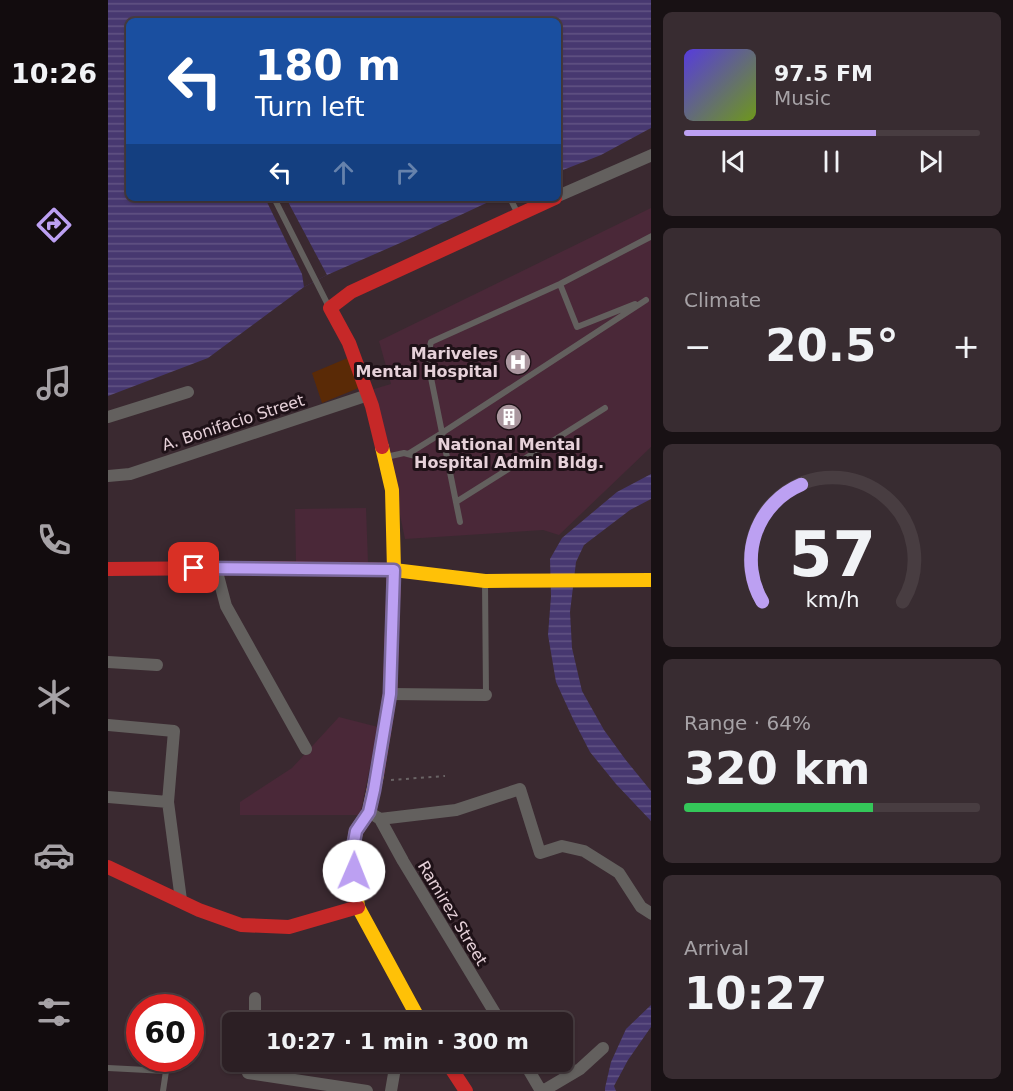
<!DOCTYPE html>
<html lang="en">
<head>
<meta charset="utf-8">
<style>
	:root { --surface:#2c1f24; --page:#382c31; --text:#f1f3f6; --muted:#a6a2a6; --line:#483d41; --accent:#bca0f2 }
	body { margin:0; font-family:"DejaVu Sans",sans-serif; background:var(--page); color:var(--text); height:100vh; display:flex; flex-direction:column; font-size:22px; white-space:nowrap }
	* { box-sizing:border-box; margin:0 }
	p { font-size:20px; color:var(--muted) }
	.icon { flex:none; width:33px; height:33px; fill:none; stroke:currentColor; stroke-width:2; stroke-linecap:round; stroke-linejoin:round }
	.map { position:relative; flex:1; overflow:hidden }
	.details { display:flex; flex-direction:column; gap:12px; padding:12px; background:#181114; width:362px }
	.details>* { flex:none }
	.hud { position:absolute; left:18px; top:18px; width:435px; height:183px; border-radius:9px; box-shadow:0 2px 4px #0004,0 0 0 2px var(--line); background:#1a4fa0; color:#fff; overflow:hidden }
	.speed { position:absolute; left:18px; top:994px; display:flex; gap:12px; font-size:30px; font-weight:700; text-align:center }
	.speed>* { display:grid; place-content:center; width:78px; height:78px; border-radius:50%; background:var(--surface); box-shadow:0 2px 4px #0004,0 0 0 2px var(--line); line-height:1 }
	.speed .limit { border:9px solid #d22; background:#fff; color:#111 }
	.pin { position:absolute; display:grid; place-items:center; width:51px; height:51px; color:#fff; margin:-26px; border-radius:12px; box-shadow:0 3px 9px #0006 }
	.me { position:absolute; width:66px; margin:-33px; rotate:1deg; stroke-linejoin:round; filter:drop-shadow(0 0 4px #0008) }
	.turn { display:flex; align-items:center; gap:21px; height:126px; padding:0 30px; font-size:27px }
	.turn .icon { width:78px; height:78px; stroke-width:2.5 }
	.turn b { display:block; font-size:42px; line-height:51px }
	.lanes { display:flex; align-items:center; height:57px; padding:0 30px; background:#0003; justify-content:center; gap:30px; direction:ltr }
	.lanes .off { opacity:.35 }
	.big { font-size:45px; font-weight:800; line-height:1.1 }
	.details .tile { flex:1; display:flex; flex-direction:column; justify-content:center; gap:9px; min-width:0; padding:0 21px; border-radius:9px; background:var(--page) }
	.details .dial { align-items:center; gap:0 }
	.dial svg { height:156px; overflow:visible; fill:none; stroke:var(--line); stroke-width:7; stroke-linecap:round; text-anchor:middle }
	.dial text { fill:var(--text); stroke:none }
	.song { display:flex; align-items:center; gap:18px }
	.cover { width:72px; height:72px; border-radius:9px; background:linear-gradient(135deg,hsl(250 70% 55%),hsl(80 70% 35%)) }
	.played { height:6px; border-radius:3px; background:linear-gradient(90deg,var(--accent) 65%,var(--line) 65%) }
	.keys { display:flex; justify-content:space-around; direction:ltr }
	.heat { display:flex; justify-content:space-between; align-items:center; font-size:33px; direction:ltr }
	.charge { height:9px; border-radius:4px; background:linear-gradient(90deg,#34c759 64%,var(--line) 0) }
	.trip { position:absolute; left:114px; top:1012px; width:351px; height:60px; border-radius:9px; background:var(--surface); box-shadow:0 2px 4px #0004,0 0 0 2px var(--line); font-weight:800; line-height:60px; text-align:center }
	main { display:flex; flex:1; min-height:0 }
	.dock { display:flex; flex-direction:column; width:108px; justify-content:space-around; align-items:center; background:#120c0e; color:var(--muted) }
	.dock .icon { width:42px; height:42px }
	.dock .selected { color:var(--accent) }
	.dock b { font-size:27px; color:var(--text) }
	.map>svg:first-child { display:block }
</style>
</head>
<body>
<main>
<nav class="dock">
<b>10:26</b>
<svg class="icon selected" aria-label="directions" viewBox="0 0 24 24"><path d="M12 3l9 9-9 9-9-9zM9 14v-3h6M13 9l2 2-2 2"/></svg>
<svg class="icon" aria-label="music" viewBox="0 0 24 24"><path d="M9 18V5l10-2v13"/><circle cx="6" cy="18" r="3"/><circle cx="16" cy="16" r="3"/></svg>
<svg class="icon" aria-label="phone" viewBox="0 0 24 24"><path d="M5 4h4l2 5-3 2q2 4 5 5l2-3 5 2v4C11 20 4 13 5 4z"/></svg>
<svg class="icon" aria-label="climate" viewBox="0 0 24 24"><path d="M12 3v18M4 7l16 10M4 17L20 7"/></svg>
<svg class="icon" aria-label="car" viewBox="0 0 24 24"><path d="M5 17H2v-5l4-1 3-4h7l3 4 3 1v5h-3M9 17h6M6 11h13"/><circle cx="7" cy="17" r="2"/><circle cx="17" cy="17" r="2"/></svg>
<svg class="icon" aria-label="filters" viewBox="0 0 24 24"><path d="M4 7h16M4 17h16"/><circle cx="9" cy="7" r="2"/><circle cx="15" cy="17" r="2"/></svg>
</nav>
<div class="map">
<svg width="544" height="1091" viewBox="0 0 544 1091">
	<defs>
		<pattern id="water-rules" width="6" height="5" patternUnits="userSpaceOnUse" patternTransform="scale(1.5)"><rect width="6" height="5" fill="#473870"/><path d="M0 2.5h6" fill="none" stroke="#625484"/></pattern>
	</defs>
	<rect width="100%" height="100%" fill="#3a2930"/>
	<!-- built -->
	<path fill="#4a2838" d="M 543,208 L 543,447 L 451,535 L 435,530 L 297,539 L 266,389 L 283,384 L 271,341 Z
		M 258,508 L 260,562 L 188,563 L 187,509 Z
		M 231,717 L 270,727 L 252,815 L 132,815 L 132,802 L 184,768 Z"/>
	<!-- green -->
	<path fill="#5a2a06" d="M 242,357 L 253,387 L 214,403 L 204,373 Z"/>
	<!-- water -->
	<path fill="url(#water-rules)" d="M 0,0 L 543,0 L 543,128 L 493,155 L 450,172 L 450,21 L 21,21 L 21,198 L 389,198 L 299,240 L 219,275 L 196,287 L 100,358 L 0,396 Z
		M 543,474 L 543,499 L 522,510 L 476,545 L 468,562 L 462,612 L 464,648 L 474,691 L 496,730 L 517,759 L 543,791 L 543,821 L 508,784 L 482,752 L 465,719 L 448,682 L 440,635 L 443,596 L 442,559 L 454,538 L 509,492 Z
		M 543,1005 L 543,1027 L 520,1060 L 506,1086 L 508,1091 L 497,1091 L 497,1088 L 503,1062 L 518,1029 Z"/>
	<!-- pier -->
	<path fill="#3a2930" d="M 157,198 L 178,198 L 219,275 L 196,287 L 194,274 Z"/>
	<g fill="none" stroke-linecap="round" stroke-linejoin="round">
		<!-- path -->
		<path stroke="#6a6465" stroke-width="2" stroke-dasharray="3 4.5" stroke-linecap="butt" d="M 283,780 L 337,776"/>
		<!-- lane -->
		<path stroke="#63605e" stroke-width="6" d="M 166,198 L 221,307
			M 402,198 L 410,214
			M 452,284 L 469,327 L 527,304
			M 300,454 L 334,433 L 538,300
			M 278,457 L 296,453 L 341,465
			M 348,502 L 497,408
			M 352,522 L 319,358 L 323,342 L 452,284 L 544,236
			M 377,582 L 378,695
			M 0,1068 L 58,1071 L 55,1091"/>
		<!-- street -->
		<path stroke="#63605e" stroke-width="12" d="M 450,196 L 544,155
			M 0,417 L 80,392
			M 0,476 L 22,474 L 260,395
			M 108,568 L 118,606 L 198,749
			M 0,662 L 49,665
			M 282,694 L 378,695
			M 0,725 L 66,731 L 60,802 L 73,900
			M 0,797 L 60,802
			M 261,812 L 272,819 L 348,810 L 412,789 L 432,853 L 454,846 L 476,851 L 511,873 L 533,907 L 544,914
			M 272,819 L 295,861 L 393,1023
			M 147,1023 L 147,998
			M 416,1062 L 433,1091
			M 140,1073 L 259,1091
			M 283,1091 L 288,1062
			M 435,1091 L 472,1069 L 495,1048"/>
		<!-- slow -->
		<path stroke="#ffc107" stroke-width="14" d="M 274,447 L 284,490 L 286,570 L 377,581 L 544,580
			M 269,774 L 261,812 L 248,831 L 244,853 L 250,907 L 313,1023"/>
		<!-- jam -->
		<path stroke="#c62828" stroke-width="14" d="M 274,447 L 264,406 L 241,343 L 222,308 L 243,292 L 447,198
			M 0,569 L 131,568 L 286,570 L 282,694 L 269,774
			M 0,867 L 91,910 L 133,925 L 181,927 L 250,907
			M 339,1062 L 358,1091"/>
	</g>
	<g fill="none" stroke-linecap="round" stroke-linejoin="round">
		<!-- route casing -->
		<g stroke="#7a689d" stroke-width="15">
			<path id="route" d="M 86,568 L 286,570 L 282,694 L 266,790 L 261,812 L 248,831 L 244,853 L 246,871"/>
		</g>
		<!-- route -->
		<use href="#route" stroke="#bca0f2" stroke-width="10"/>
	</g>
	<!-- icons -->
	<defs>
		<g id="hospital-disc" transform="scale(1.35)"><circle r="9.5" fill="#aa969e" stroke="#1e1117"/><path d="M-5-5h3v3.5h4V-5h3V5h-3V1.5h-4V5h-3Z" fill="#fff"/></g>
		<g id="building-disc" transform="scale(1.35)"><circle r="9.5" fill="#aa969e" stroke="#1e1117"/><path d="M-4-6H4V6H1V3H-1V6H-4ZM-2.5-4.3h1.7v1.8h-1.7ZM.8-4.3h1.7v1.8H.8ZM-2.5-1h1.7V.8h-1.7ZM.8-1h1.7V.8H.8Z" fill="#fff"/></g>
	</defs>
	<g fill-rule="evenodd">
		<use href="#hospital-disc" x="410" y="362"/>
		<use href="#building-disc" x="401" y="417"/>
	</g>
	<g text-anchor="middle" stroke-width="6" stroke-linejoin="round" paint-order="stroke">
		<!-- poi labels -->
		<g font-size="16" font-weight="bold" fill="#e6d1d9" stroke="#1e1117" text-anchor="end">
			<text x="390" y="359">Mariveles<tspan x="390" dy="18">Mental Hospital</tspan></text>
			<text x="401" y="450" text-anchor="middle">National Mental<tspan x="401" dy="18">Hospital Admin Bldg.</tspan></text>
		</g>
		<!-- street labels -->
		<g font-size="16" fill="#e6d1d9" stroke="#1e1117">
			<text transform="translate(125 422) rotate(-18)" y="6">A. Bonifacio Street</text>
			<text transform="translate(345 913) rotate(59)" y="6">Ramirez Street</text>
		</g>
	</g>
</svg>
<div class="speed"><div class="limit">60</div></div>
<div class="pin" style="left:86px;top:568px;background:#d93025"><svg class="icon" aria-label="arrive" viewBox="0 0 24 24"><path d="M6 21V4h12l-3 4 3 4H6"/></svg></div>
<svg class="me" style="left:246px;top:871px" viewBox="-20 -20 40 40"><circle r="19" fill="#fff"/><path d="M0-13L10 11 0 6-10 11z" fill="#bca0f2"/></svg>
<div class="trip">10:27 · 1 min · 300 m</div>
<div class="hud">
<div class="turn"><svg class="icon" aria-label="left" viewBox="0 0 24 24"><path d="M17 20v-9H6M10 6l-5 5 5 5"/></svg><div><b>180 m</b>Turn left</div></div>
<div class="lanes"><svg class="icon" aria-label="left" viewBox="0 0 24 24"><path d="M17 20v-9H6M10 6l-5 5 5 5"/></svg><svg class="icon off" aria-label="ahead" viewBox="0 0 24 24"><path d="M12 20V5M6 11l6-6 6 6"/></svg><svg class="icon off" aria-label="right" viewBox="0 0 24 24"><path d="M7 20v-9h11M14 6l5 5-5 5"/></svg></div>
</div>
</div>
<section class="details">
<div class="tile">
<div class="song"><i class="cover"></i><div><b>97.5 FM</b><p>Music</p></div></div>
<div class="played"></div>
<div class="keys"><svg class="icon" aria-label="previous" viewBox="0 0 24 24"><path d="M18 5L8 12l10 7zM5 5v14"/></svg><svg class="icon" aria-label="pause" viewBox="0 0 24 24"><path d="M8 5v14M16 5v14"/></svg><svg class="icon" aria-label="next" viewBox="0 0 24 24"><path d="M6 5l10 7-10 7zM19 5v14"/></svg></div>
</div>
<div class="tile"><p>Climate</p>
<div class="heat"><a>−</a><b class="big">20.5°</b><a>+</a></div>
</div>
<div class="tile dial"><svg viewBox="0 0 100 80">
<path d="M14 69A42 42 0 1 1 86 69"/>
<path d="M14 69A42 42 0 0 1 34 9" stroke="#bca0f2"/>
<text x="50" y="56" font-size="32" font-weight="700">57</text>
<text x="50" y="72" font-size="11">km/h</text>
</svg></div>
<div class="tile"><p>Range · 64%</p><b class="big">320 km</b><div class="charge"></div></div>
<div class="tile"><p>Arrival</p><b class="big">10:27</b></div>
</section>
</main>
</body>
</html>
